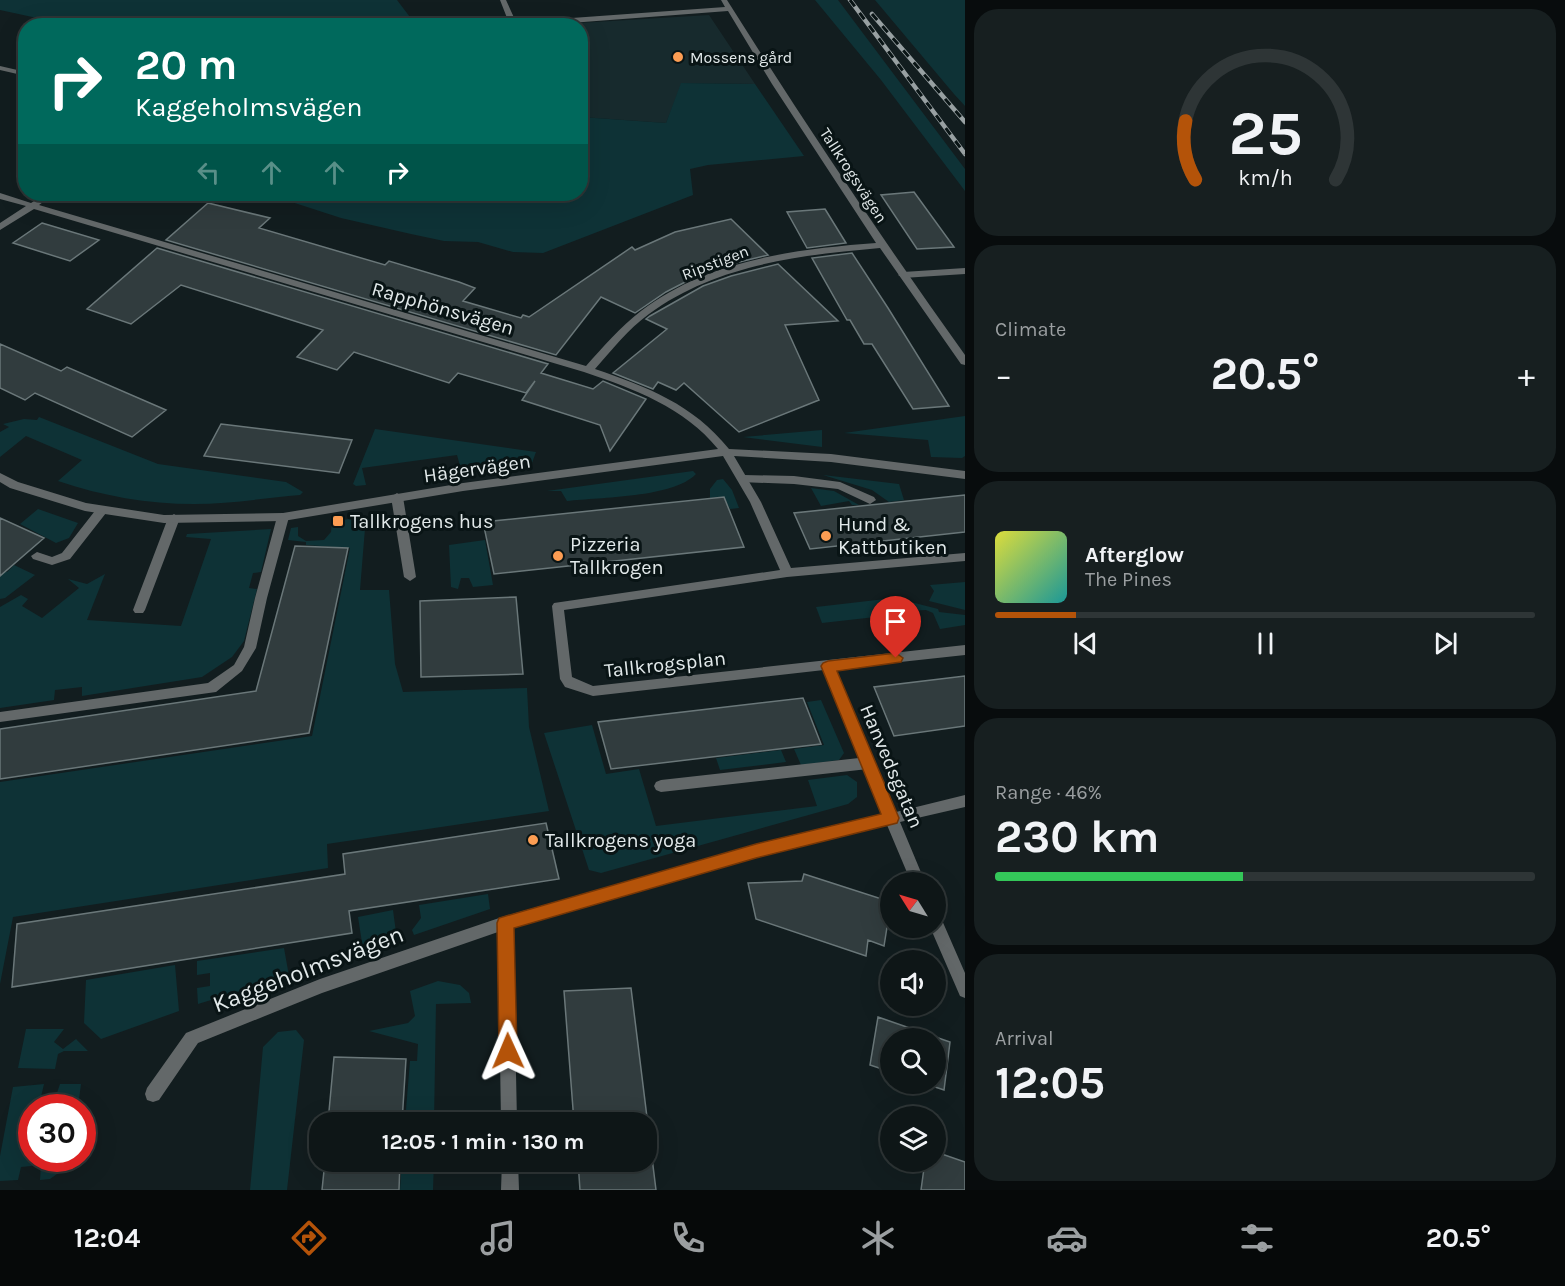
<!DOCTYPE html>
<html lang="en">
<head>
<meta charset="utf-8">
<style>
	:root { --surface:#0e1617; --page:#171f20; --text:#f1f3f6; --muted:#9b9fa1; --line:#2e3536; --accent:#b45309 }
	body { margin:0; font-family:Karla,sans-serif; background:var(--page); color:var(--text); height:100vh; display:flex; flex-direction:column; font-size:22px; white-space:nowrap }
	* { box-sizing:border-box; margin:0 }
	p { font-size:20px; color:var(--muted) }
	.icon { flex:none; width:33px; height:33px; fill:none; stroke:currentColor; stroke-width:2; stroke-linecap:round; stroke-linejoin:round }
	.map { position:relative; flex:1; overflow:hidden }
	.details { display:flex; flex-direction:column; gap:9px; padding:9px; background:#080c0d; width:600px }
	.details>* { flex:none }
	.guide { position:absolute; left:18px; top:18px; width:570px; height:183px; border-radius:24px; box-shadow:0 6px 24px #0002,0 0 0 2px var(--line); background:#00695c; color:#fff; overflow:hidden }
	.needle { width:39px; rotate:307deg }
	.tools { position:absolute; left:880px; top:872px; display:grid; gap:12px }
	.tools a { display:grid; place-items:center; width:66px; height:66px; border-radius:50%; background:var(--surface); box-shadow:0 6px 24px #0002,0 0 0 2px var(--line); font-size:30px }
	.speed { position:absolute; left:18px; top:1094px; display:flex; gap:12px; font-size:30px; font-weight:700; text-align:center }
	.speed>* { display:grid; place-content:center; width:78px; height:78px; border-radius:50%; background:var(--surface); box-shadow:0 6px 24px #0002,0 0 0 2px var(--line); line-height:1 }
	.speed .limit { border:9px solid #d22; background:#fff; color:#111 }
	.pin { position:absolute; display:grid; place-items:center; width:51px; height:51px; color:#fff; margin:-62px -26px; border-radius:50% 50% 50% 0; rotate:-45deg; box-shadow:0 0 6px #0007 }
	.pin .icon { rotate:45deg }
	.me { position:absolute; width:66px; margin:-33px; rotate:359deg; stroke-linejoin:round; filter:drop-shadow(0 0 4px #0008) }
	.turn { display:flex; align-items:center; gap:21px; height:126px; padding:0 18px; font-size:27px }
	.turn .icon { width:78px; height:78px; stroke-width:2.5 }
	.turn b { display:block; font-size:42px; line-height:51px }
	.lanes { display:flex; align-items:center; height:57px; padding:0 18px; background:#0003; justify-content:center; gap:30px; direction:ltr }
	.lanes .off { opacity:.35 }
	.big { font-size:45px; font-weight:700; line-height:1.1 }
	.details .widget { flex:1; display:flex; flex-direction:column; justify-content:center; gap:9px; min-width:0; padding:0 21px; border-radius:24px; background:var(--page) }
	.details .dial { align-items:center; gap:0 }
	.dial svg { height:156px; overflow:visible; fill:none; stroke:var(--line); stroke-width:7; stroke-linecap:round; text-anchor:middle }
	.dial text { fill:var(--text); stroke:none }
	.song { display:flex; align-items:center; gap:18px }
	.cover { width:72px; height:72px; border-radius:9px; background:linear-gradient(135deg,hsl(60 70% 55%),hsl(180 70% 35%)) }
	.played { height:6px; border-radius:3px; background:linear-gradient(90deg,var(--accent) 15%,var(--line) 15%) }
	.keys { display:flex; justify-content:space-around; direction:ltr }
	.heat { display:flex; justify-content:space-between; align-items:center; font-size:33px; direction:ltr }
	.charge { height:9px; border-radius:4px; background:linear-gradient(90deg,#34c759 46%,var(--line) 0) }
	.trip { position:absolute; left:309px; top:1112px; width:348px; height:60px; border-radius:24px; background:var(--surface); box-shadow:0 6px 24px #0002,0 0 0 2px var(--line); font-weight:700; line-height:60px; text-align:center }
	.tab-bar { display:flex; height:96px; justify-content:space-around; align-items:center; background:#060909; color:var(--muted) }
	.tab-bar .icon { width:42px; height:42px }
	.tab-bar .current { color:var(--accent) }
	.tab-bar b { font-size:27px; color:var(--text) }
	main { display:flex; flex:1; min-height:0 }
	.map>svg:first-child { display:block }
</style>
</head>
<body>
<main>
<div class="map">
<svg width="965" height="1190" viewBox="0 0 965 1190">
	<rect width="100%" height="100%" fill="#121d1f"/>
	<!-- built -->
	<path fill="#172a2d" d="M 709,15 L 755,84 L 682,83 L 666,123 L 581,117 L 580,26 L 530,26 Z"/>
	<!-- green -->
	<path fill="#0e3236" d="M 0,0 L 397,0 L 416,25 L 286,26 L 278,19 L 248,26 L 74,26 L 0,10 Z
		M 815,0 L 838,0 L 965,169 L 965,191 L 881,80 Z
		M 875,0 L 965,0 L 965,106 L 954,94 Z
		M 681,83 L 755,84 L 804,156 L 708,165 L 690,169 L 693,195 L 543,253 L 513,252 L 478,242 L 444,241 L 411,234 L 341,218 L 267,194 L 580,194 L 581,117 L 666,123 Z
		M 965,416 L 965,456 L 962,458 L 931,457 L 928,440 L 844,433 Z
		M 39,417 L 158,464 L 286,482 L 303,492 L 300,495 C 265,498 229,504 194,504 C 148,504 102,496 58,481 L 82,460 L 26,436 L 0,457 L 0,432 L 9,427 L 3,424 L 24,419 L 37,420 Z
		M 375,429 L 536,452 L 532,463 L 462,473 L 457,455 L 362,468 L 366,485 L 356,486 L 353,484 Z
		M 822,430 L 822,447 L 743,437 Z
		M 693,471 L 696,474 C 673,498 600,497 567,501 L 561,491 L 547,491 Z
		M 823,475 L 899,484 L 904,500 L 889,502 L 872,490 Z
		M 723,479 L 732,490 L 739,508 L 730,509 L 724,497 L 710,498 L 710,489 L 717,480 Z
		M 811,488 L 834,491 L 859,505 L 852,505 L 849,501 L 821,506 Z
		M 38,509 L 78,523 L 69,538 L 56,543 L 20,524 Z
		M 366,516 L 360,590 L 389,590 L 395,664 L 403,692 L 527,688 L 529,727 L 549,811 L 327,844 L 328,868 L 13,917 L 0,984 L 0,782 L 312,736 L 350,548 L 306,545 L 306,542 L 288,540 L 291,528 L 298,527 L 298,536 L 306,541 L 324,540 L 331,532 L 332,522 Z
		M 271,529 L 261,572 L 253,573 L 249,588 L 257,589 L 244,641 L 232,657 L 202,677 L 82,696 L 82,687 L 55,690 L 54,700 L 0,708 L 0,607 L 21,595 L 28,599 L 22,606 L 42,618 L 79,588 L 68,579 L 87,584 L 105,574 L 87,620 L 181,626 L 211,539 L 186,537 L 187,534 Z
		M 485,540 L 493,585 L 473,587 L 469,578 L 461,578 L 458,589 L 451,587 L 449,545 Z
		M 14,565 L 35,575 L 5,598 L 0,599 L 0,569 L 7,572 Z
		M 965,582 L 965,610 L 929,601 L 934,591 L 930,585 Z
		M 894,598 L 902,614 L 822,623 L 816,607 Z
		M 903,600 L 938,609 L 939,612 L 965,615 L 965,625 L 940,629 L 933,613 L 926,610 L 908,611 Z
		M 821,700 L 844,753 L 839,760 L 801,765 L 794,749 L 824,745 L 807,702 Z
		M 592,725 L 606,774 L 639,769 L 656,826 L 817,806 L 808,780 L 847,775 L 857,782 L 857,797 L 848,804 L 601,873 L 589,870 L 544,733 Z
		M 781,750 L 786,762 L 720,770 L 716,758 Z
		M 488,894 L 490,909 L 414,935 L 412,930 L 421,918 L 419,905 Z
		M 393,910 L 397,940 L 363,949 L 358,917 Z
		M 284,948 L 289,976 L 198,1004 L 197,988 L 210,986 L 210,973 L 197,975 L 197,961 Z
		M 175,965 L 179,1011 L 101,1039 L 84,1023 L 86,980 Z
		M 438,981 L 460,985 L 469,993 L 471,1003 L 436,1004 L 434,1122 L 405,1122 L 410,1061 L 417,1061 L 418,1044 L 369,1031 L 408,1023 L 415,1016 L 410,991 Z
		M 26,1029 L 64,1029 L 54,1042 L 63,1049 L 76,1039 L 88,1051 L 64,1051 L 58,1054 L 55,1069 L 18,1068 Z
		M 296,1030 L 304,1040 L 287,1190 L 250,1190 L 263,1047 L 278,1032 Z
		M 44,1084 L 41,1097 L 56,1096 L 60,1084 L 81,1084 L 78,1107 L 32,1107 L 32,1158 L 72,1158 L 71,1164 L 50,1179 L 40,1180 L 41,1165 L 21,1167 L 18,1180 L 0,1181 L 0,1156 L 13,1087 Z
		M 402,1161 L 434,1161 L 433,1190 L 400,1190 Z"/>
	<!-- building -->
	<path fill="#313c3e" stroke="#6a7779" stroke-width="1.5" d="M 914,192 L 954,247 L 917,249 L 881,195 Z
		M 208,203 L 270,218 L 259,228 L 385,265 L 389,261 L 459,282 L 475,288 L 463,301 L 521,318 L 523,315 L 529,317 L 632,247 L 635,250 L 675,232 L 731,219 L 768,255 L 723,266 L 693,278 L 666,292 L 635,313 L 601,297 L 556,355 L 166,240 Z
		M 825,209 L 846,243 L 807,248 L 787,212 Z
		M 42,223 L 99,240 L 70,261 L 13,243 Z
		M 157,248 L 548,364 L 541,373 L 593,389 L 603,381 L 646,399 L 610,451 L 600,425 L 522,400 L 535,381 L 526,393 L 458,373 L 449,383 L 354,352 L 337,370 L 297,357 L 323,330 L 181,285 L 131,324 L 87,309 Z
		M 852,253 L 888,308 L 949,406 L 913,409 L 872,344 L 864,344 L 850,320 L 847,320 L 812,258 Z
		M 778,264 L 838,321 L 785,325 L 819,400 L 739,432 L 684,383 L 676,390 L 658,382 L 653,389 L 613,373 L 667,329 L 646,319 L 650,316 L 703,286 L 731,276 Z
		M 0,344 L 61,371 L 67,367 L 166,410 L 132,437 L 35,393 L 25,400 L 0,388 Z
		M 221,424 L 352,440 L 339,473 L 204,456 Z
		M 965,495 L 965,532 L 810,549 L 794,513 Z
		M 724,497 L 744,547 L 494,574 L 483,522 Z
		M 0,518 L 44,538 L 0,576 Z
		M 295,546 L 348,548 L 309,733 L 0,779 L 0,729 L 256,691 Z
		M 516,597 L 523,674 L 421,677 L 420,601 Z
		M 965,676 L 965,726 L 894,736 L 874,687 Z
		M 803,698 L 821,744 L 611,769 L 598,722 Z
		M 546,823 L 559,879 L 349,911 L 352,933 L 12,987 L 17,924 L 345,874 L 343,854 Z
		M 804,874 L 891,902 L 884,946 L 868,940 L 866,956 L 756,919 L 748,883 L 802,881 Z
		M 631,988 L 656,1190 L 580,1190 L 578,1161 L 646,1161 L 646,1122 L 574,1122 L 564,991 Z
		M 878,1017 L 950,1042 L 944,1090 L 923,1083 L 936,1083 L 936,1038 L 891,1038 L 891,1072 L 870,1065 Z
		M 334,1057 L 406,1059 L 402,1122 L 328,1122 Z
		M 936,1152 L 965,1162 L 965,1190 L 921,1190 L 925,1161 L 936,1161 Z
		M 325,1161 L 400,1161 L 399,1190 L 322,1190 Z"/>
	<g fill="none" stroke-linecap="round" stroke-linejoin="round">
		<!-- service -->
		<path fill="#636869" fill-rule="evenodd" d="M 965,268 L 965,274 L 903,278 L 898,275 L 903,272 Z
			M 744,475 L 794,476 L 840,482 L 874,497 L 876,500 L 870,504 L 838,489 L 794,484 L 740,482 L 739,479 L 740,476 Z
			M 397,493 L 403,497 L 416,577 L 410,581 L 404,577 L 391,497 Z
			M 102,506 L 106,507 L 108,510 L 106,513 L 70,559 L 52,565 L 33,559 L 31,556 L 37,552 L 52,557 L 62,553 L 98,507 Z
			M 283,513 L 289,517 L 267,598 L 256,648 L 242,671 L 216,692 L 0,722 L 0,712 L 208,683 L 234,665 L 244,647 L 255,598 L 277,517 Z
			M 174,514 L 180,518 L 145,610 L 143,613 L 135,613 L 133,610 L 168,518 Z
			M 868,757 L 873,759 L 875,763 L 873,767 L 868,769 L 661,792 L 656,790 L 654,786 L 656,782 L 661,780 Z"/>
		<!-- minor -->
		<path fill="#636869" fill-rule="evenodd" d="M 500,0 L 506,0 L 516,22 L 725,7 L 721,0 L 727,0 C 802,119 882,239 965,355 L 965,365 L 961,364 L 880,248 C 800,255 715,265 649,314 C 628,329 612,350 595,369 C 647,387 693,404 729,449 L 831,454 L 965,471 L 965,479 L 831,462 L 734,456 L 761,502 L 791,568 L 965,553 L 965,561 L 787,577 L 564,610 L 572,677 L 593,686 L 965,645 L 965,655 L 836,669 L 896,812 L 965,795 L 965,807 L 900,822 L 925,882 L 911,882 L 887,825 L 756,857 L 513,928 L 517,1122 L 501,1122 L 498,932 L 322,993 L 198,1043 L 159,1100 L 153,1102 L 147,1100 L 145,1094 L 147,1088 L 186,1033 L 320,979 L 505,916 L 756,845 L 883,815 L 824,670 L 593,696 L 565,687 L 560,679 L 552,606 L 554,603 L 780,570 L 750,502 L 723,456 L 463,491 L 283,521 L 164,523 L 85,511 L 10,488 L 0,482 L 0,473 L 18,482 L 86,503 L 164,515 L 283,513 L 463,483 L 718,449 C 684,407 634,389 584,372 L 34,209 L 0,230 L 0,223 L 26,206 L 0,199 L 0,193 L 31,203 L 45,194 L 54,194 L 39,205 L 586,366 C 603,347 620,327 641,311 C 707,260 796,249 876,243 L 772,84 L 728,11 L 531,26 L 492,26 L 509,23 Z
			M 0,66 L 26,72 L 26,76 L 0,70 Z
			M 936,916 L 941,918 L 965,973 L 965,998 L 960,996 L 930,927 L 936,927 Z
			M 502,1161 L 518,1161 L 519,1190 L 501,1190 Z"/>
		<!-- rail casing -->
		<g stroke="#98a0a2" stroke-width="4.5">
			<path id="rail" d="M 850,0 L 965,154
				M 872,14 L 965,122"/>
		</g>
		<!-- rail -->
		<use href="#rail" stroke="#091415" stroke-width="3" stroke-dasharray="8" stroke-linecap="butt"/>
	</g>
	<!-- route -->
	<path fill="#b45309" stroke="#753606" stroke-width="1.5" d="M 896,653 L 903,658 L 901,662 L 837,671 L 899,818 L 897,823 L 756,858 L 514,928 L 517,1051 L 514,1057 L 508,1060 L 501,1057 L 499,1051 L 497,923 L 499,918 L 756,844 L 881,814 L 821,666 L 823,663 L 828,661 Z"/>
	<!-- markers -->
	<g fill="#fc9d53" stroke="#091415" stroke-width="2">
		<circle cx="678" cy="57" r="6"/>
		<rect x="332" y="515" width="12" height="12" rx="3"/>
		<circle cx="826" cy="536" r="6"/>
		<circle cx="558" cy="556" r="6"/>
		<circle cx="533" cy="840" r="6"/>
	</g>
	<g text-anchor="middle" stroke-width="6" stroke-linejoin="round" paint-order="stroke">
		<!-- far-poi labels -->
		<g font-size="16" fill="#e2e9ea" stroke="#091415" text-anchor="start">
			<text x="690" y="63">Mossens gård</text>
		</g>
		<!-- far-street labels -->
		<g font-size="16" fill="#e2e9ea" stroke="#091415">
			<text transform="translate(854 175) rotate(57)" y="6">Tallkrogsvägen</text>
			<text transform="translate(715 262) rotate(-21)" y="6">Ripstigen</text>
		</g>
		<!-- street labels -->
		<g font-size="20" fill="#e2e9ea" stroke="#091415">
			<text transform="translate(443 308) rotate(16)" y="7">Rapphönsvägen</text>
			<text transform="translate(477 468) rotate(-8)" y="7">Hägervägen</text>
			<text transform="translate(665 664) rotate(-6)" y="7">Tallkrogsplan</text>
			<text transform="translate(892 766) rotate(67)" y="7">Hanvedsgatan</text>
		</g>
		<!-- poi labels -->
		<g font-size="20" fill="#e2e9ea" stroke="#091415" text-anchor="start">
			<text x="350" y="528">Tallkrogens hus</text>
			<text x="838" y="531">Hund &amp;<tspan x="838" dy="23">Kattbutiken</tspan></text>
			<text x="570" y="551">Pizzeria<tspan x="570" dy="23">Tallkrogen</tspan></text>
			<text x="545" y="847">Tallkrogens yoga</text>
		</g>
		<!-- near-street labels -->
		<g font-size="24" fill="#e2e9ea" stroke="#091415">
			<text transform="translate(308 969) rotate(-21)" y="8">Kaggeholmsvägen</text>
		</g>
	</g>
</svg>
<div class="tools">
<a><svg class="needle" viewBox="-14 -14 28 28"><path d="M0-13l5 13h-10z" fill="#e53935"/><path d="M0 13l5-13h-10z" fill="#9b9fa1"/></svg></a>
<a><svg class="icon" aria-label="sound" viewBox="0 0 24 24"><path d="M4 9h4l5-4v14l-5-4H4zM17 9q2 3 0 6"/></svg></a>
<a><svg class="icon" aria-label="search" viewBox="0 0 24 24"><circle cx="10" cy="10" r="6"/><path d="M15 15l6 6"/></svg></a>
<a><svg class="icon" aria-label="layers" viewBox="0 0 24 24"><path d="M12 4l9 5-9 5-9-5zM3 14l9 5 9-5"/></svg></a>
</div>
<div class="speed"><div class="limit">30</div></div>
<div class="pin" style="left:896px;top:658px;background:#d93025"><svg class="icon" aria-label="arrive" viewBox="0 0 24 24"><path d="M6 21V4h12l-3 4 3 4H6"/></svg></div>
<svg class="me" style="left:508px;top:1051px" viewBox="-20 -20 40 40"><path d="M0-17L14 15 0 8-14 15z" fill="#b45309" stroke="#fff" stroke-width="4"/></svg>
<div class="trip">12:05 · 1 min · 130 m</div>
<div class="guide">
<div class="turn"><svg class="icon" aria-label="right" viewBox="0 0 24 24"><path d="M7 20v-9h11M14 6l5 5-5 5"/></svg><div><b>20 m</b>Kaggeholmsvägen</div></div>
<div class="lanes"><svg class="icon off" aria-label="left" viewBox="0 0 24 24"><path d="M17 20v-9H6M10 6l-5 5 5 5"/></svg><svg class="icon off" aria-label="ahead" viewBox="0 0 24 24"><path d="M12 20V5M6 11l6-6 6 6"/></svg><svg class="icon off" aria-label="ahead" viewBox="0 0 24 24"><path d="M12 20V5M6 11l6-6 6 6"/></svg><svg class="icon" aria-label="right" viewBox="0 0 24 24"><path d="M7 20v-9h11M14 6l5 5-5 5"/></svg></div>
</div>
</div>
<section class="details">
<div class="widget dial"><svg viewBox="0 0 100 80">
<path d="M14 69A42 42 0 1 1 86 69"/>
<path d="M14 69A42 42 0 0 1 9 39" stroke="#b45309"/>
<text x="50" y="56" font-size="32" font-weight="700">25</text>
<text x="50" y="72" font-size="11">km/h</text>
</svg></div>
<div class="widget"><p>Climate</p>
<div class="heat"><a>−</a><b class="big">20.5°</b><a>+</a></div>
</div>
<div class="widget">
<div class="song"><i class="cover"></i><div><b>Afterglow</b><p>The Pines</p></div></div>
<div class="played"></div>
<div class="keys"><svg class="icon" aria-label="previous" viewBox="0 0 24 24"><path d="M18 5L8 12l10 7zM5 5v14"/></svg><svg class="icon" aria-label="pause" viewBox="0 0 24 24"><path d="M8 5v14M16 5v14"/></svg><svg class="icon" aria-label="next" viewBox="0 0 24 24"><path d="M6 5l10 7-10 7zM19 5v14"/></svg></div>
</div>
<div class="widget"><p>Range · 46%</p><b class="big">230 km</b><div class="charge"></div></div>
<div class="widget"><p>Arrival</p><b class="big">12:05</b></div>
</section>
</main>
<nav class="tab-bar">
<b>12:04</b>
<svg class="icon current" aria-label="directions" viewBox="0 0 24 24"><path d="M12 3l9 9-9 9-9-9zM9 14v-3h6M13 9l2 2-2 2"/></svg>
<svg class="icon" aria-label="music" viewBox="0 0 24 24"><path d="M9 18V5l10-2v13"/><circle cx="6" cy="18" r="3"/><circle cx="16" cy="16" r="3"/></svg>
<svg class="icon" aria-label="phone" viewBox="0 0 24 24"><path d="M5 4h4l2 5-3 2q2 4 5 5l2-3 5 2v4C11 20 4 13 5 4z"/></svg>
<svg class="icon" aria-label="climate" viewBox="0 0 24 24"><path d="M12 3v18M4 7l16 10M4 17L20 7"/></svg>
<svg class="icon" aria-label="car" viewBox="0 0 24 24"><path d="M5 17H2v-5l4-1 3-4h7l3 4 3 1v5h-3M9 17h6M6 11h13"/><circle cx="7" cy="17" r="2"/><circle cx="17" cy="17" r="2"/></svg>
<svg class="icon" aria-label="filters" viewBox="0 0 24 24"><path d="M4 7h16M4 17h16"/><circle cx="9" cy="7" r="2"/><circle cx="15" cy="17" r="2"/></svg>
<b>20.5°</b>
</nav>
</body>
</html>
